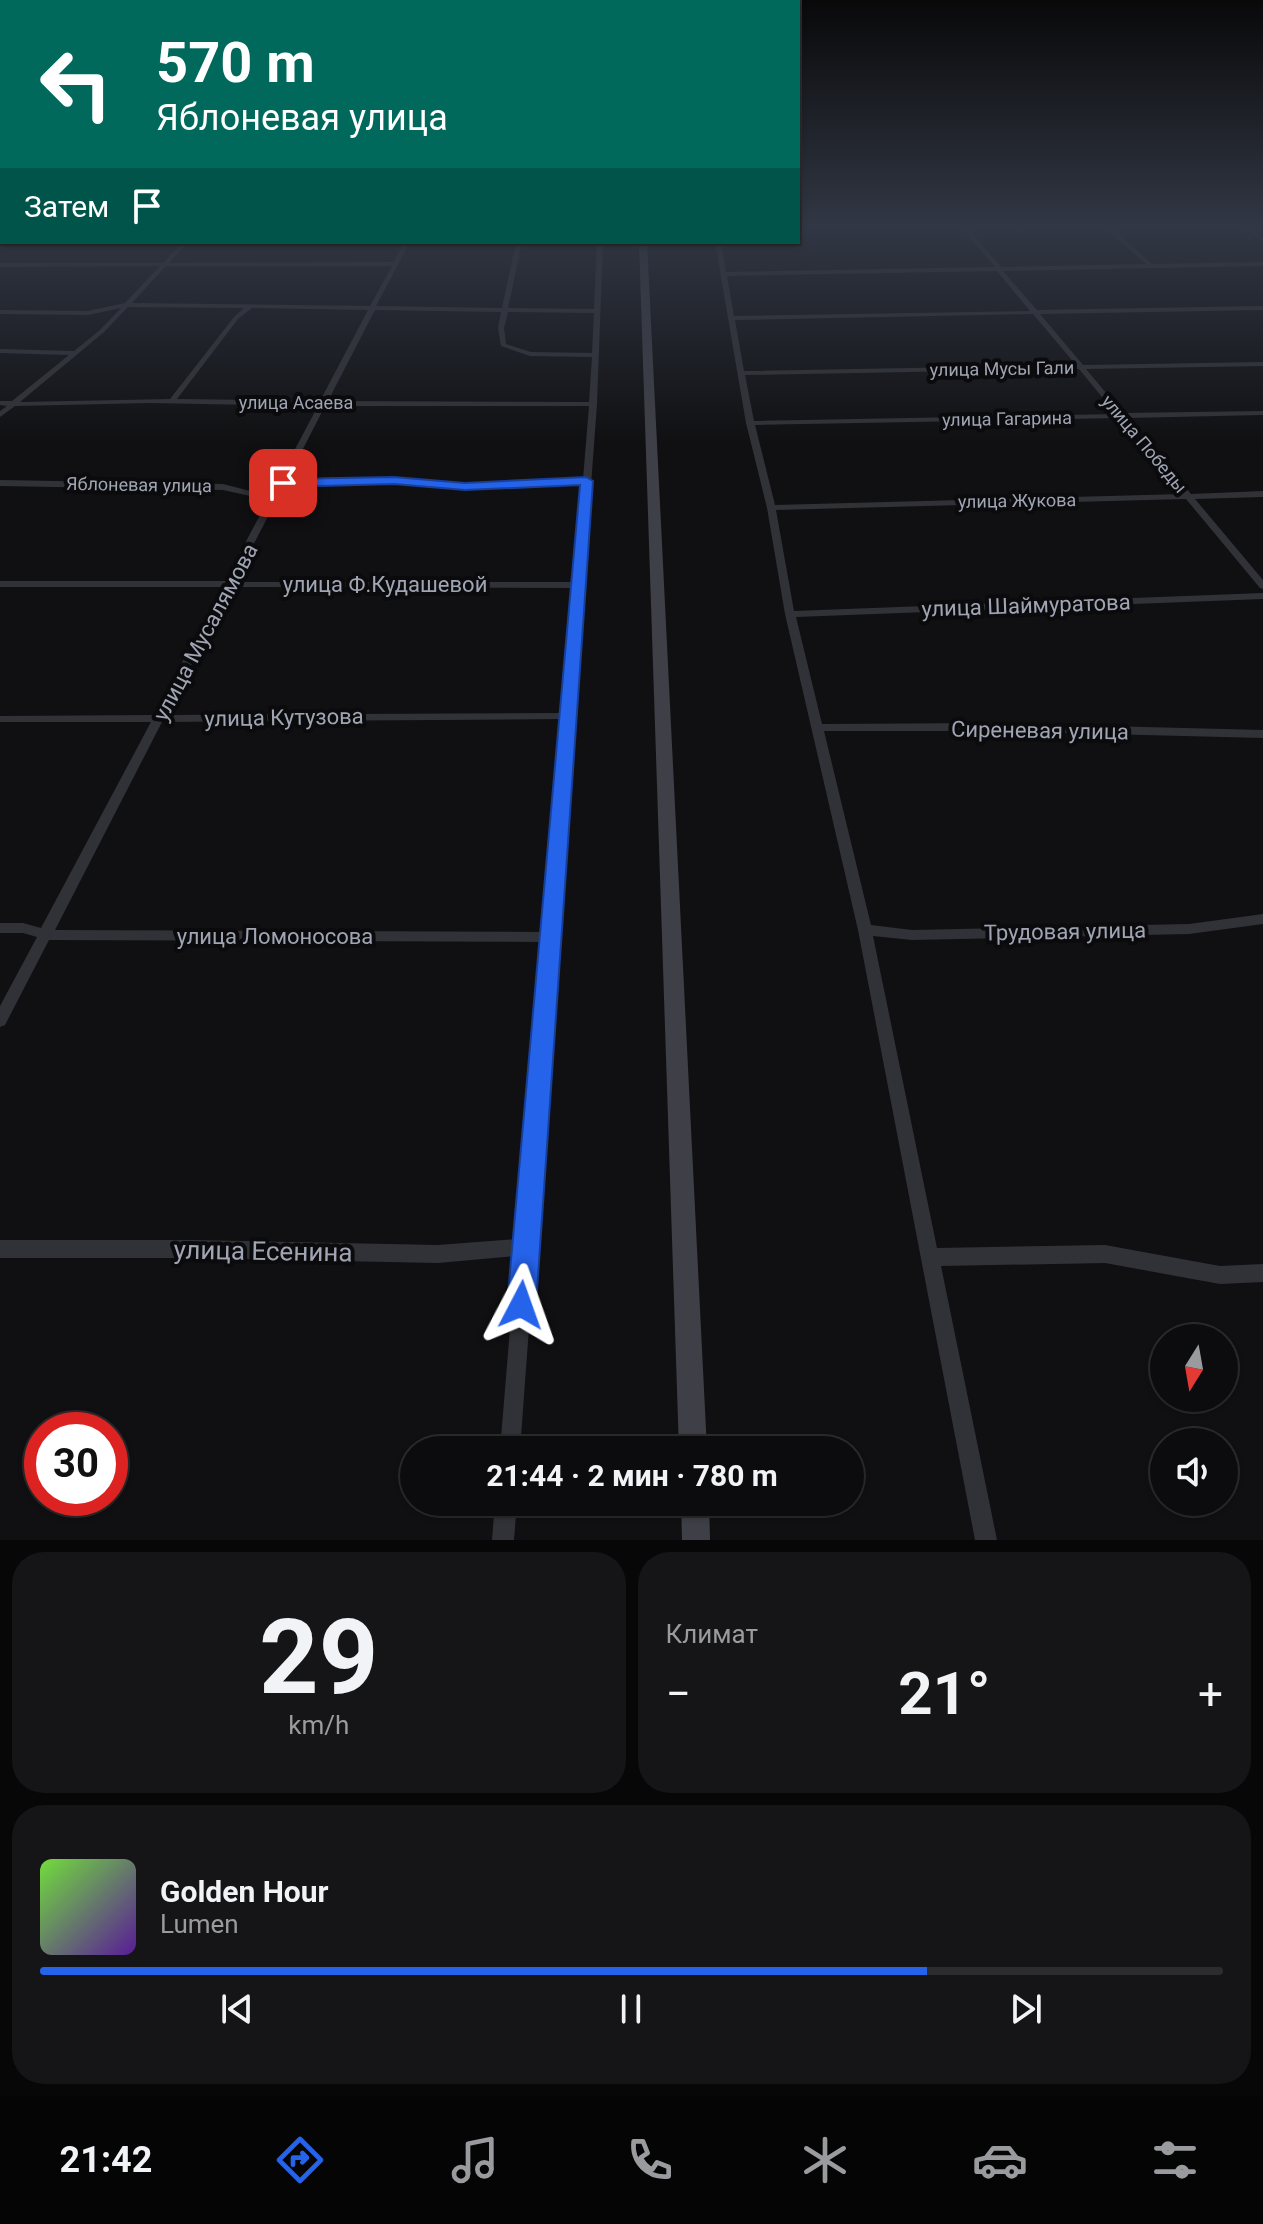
<!DOCTYPE html>
<html lang="ru">
<head>
<meta charset="utf-8">
<style>
	:root { --surface:#0c0c0e; --page:#151517; --text:#f1f3f6; --muted:#9a9b9e; --line:#2c2c2e; --accent:#2563eb }
	body { margin:0; font-family:Roboto,sans-serif; background:var(--page); color:var(--text); height:100vh; display:flex; flex-direction:column; font-size:30px; white-space:nowrap }
	* { box-sizing:border-box; margin:0 }
	p { font-size:26px; color:var(--muted) }
	.icon { flex:none; width:44px; height:44px; fill:none; stroke:currentColor; stroke-width:2; stroke-linecap:round; stroke-linejoin:round }
	.map { position:relative; height:1540px; overflow:hidden }
	.sheet { display:flex; flex-direction:column; gap:12px; padding:12px; background:#070708; flex:1 }
	.sheet>* { flex:none }
	.banner { position:absolute; left:0px; top:0px; width:800px; height:244px; box-shadow:0 2px 6px #0004,0 0 0 2px var(--line); background:#00695c; color:#fff; overflow:hidden }
	.needle { width:52px; rotate:191deg }
	.controls { position:absolute; left:1150px; top:1324px; display:grid; gap:16px }
	.controls a { display:grid; place-items:center; width:88px; height:88px; border-radius:50%; background:var(--surface); box-shadow:0 2px 6px #0004,0 0 0 2px var(--line); font-size:40px }
	.speed { position:absolute; left:24px; top:1412px; display:flex; gap:16px; font-size:40px; font-weight:700; text-align:center }
	.speed>* { display:grid; place-content:center; width:104px; height:104px; border-radius:50%; background:var(--surface); box-shadow:0 2px 6px #0004,0 0 0 2px var(--line); line-height:1 }
	.speed .limit { border:12px solid #d22; background:#fff; color:#111 }
	.pin { position:absolute; display:grid; place-items:center; width:68px; height:68px; color:#fff; margin:-34px; border-radius:16px; box-shadow:0 4px 12px #0006 }
	.me { position:absolute; width:88px; margin:-44px; rotate:4deg; stroke-linejoin:round; filter:drop-shadow(0 0 6px #0008) }
	.turn { display:flex; align-items:center; gap:28px; height:168px; padding:0 24px; font-size:36px }
	.turn .icon { width:104px; height:104px; stroke-width:2.5 }
	.turn b { display:block; font-size:56px; line-height:68px }
	.then { display:flex; align-items:center; height:76px; padding:0 24px; background:#0003; gap:16px; font-size:30px }
	.big { font-size:60px; font-weight:700; line-height:1.1 }
	.sheet .card { flex:1; display:flex; flex-direction:column; justify-content:center; gap:12px; min-width:0; padding:0 28px; border-radius:32px; background:var(--page) }
	.sheet .dial { align-items:center; gap:0 }
	.dial b { font-size:104px; line-height:1 }
	.song { display:flex; align-items:center; gap:24px }
	.cover { width:96px; height:96px; border-radius:12px; background:linear-gradient(135deg,hsl(100 70% 55%),hsl(270 70% 35%)) }
	.played { height:8px; border-radius:4px; background:linear-gradient(90deg,var(--accent) 75%,var(--line) 75%) }
	.keys { display:flex; justify-content:space-around; direction:ltr }
	.heat { display:flex; justify-content:space-between; align-items:center; font-size:44px; direction:ltr }
	.sheet .tiles { flex:1; display:grid; gap:12px; grid-template-columns:1fr 1fr }
	.card:last-child { grid-column:span 2 }
	.trip { position:absolute; left:400px; top:1436px; width:464px; height:80px; border-radius:40px; background:var(--surface); box-shadow:0 2px 6px #0004,0 0 0 2px var(--line); font-weight:700; line-height:80px; text-align:center }
	.tab-bar { display:flex; height:128px; justify-content:space-around; align-items:center; background:#050506; color:var(--muted) }
	.tab-bar .icon { width:56px; height:56px }
	.tab-bar .on { color:var(--accent) }
	.tab-bar b { font-size:36px; color:var(--text) }
	.map>svg:first-child { display:block }
</style>
</head>
<body>
<div class="map">
<svg width="1263" height="1540" viewBox="0 0 1263 1540">
	<rect width="100%" height="100%" fill="#101012"/>
	<g fill="none" stroke-linecap="round" stroke-linejoin="round">
		<!-- minor -->
		<path fill="#313237" fill-rule="evenodd" d="M 962,228 L 968,228 L 1001,267 L 1146,264 L 1105,228 L 1111,228 L 1152,264 L 1263,262 L 1263,266 L 1003,271 L 1037,310 L 1263,306 L 1263,310 L 1040,314 L 1083,365 L 1263,362 L 1263,366 L 1086,369 L 1123,413 L 1263,411 L 1263,415 L 1127,418 L 1191,494 L 1263,491 L 1263,497 L 1195,499 L 1263,580 L 1263,589 L 1260,588 L 1186,499 L 776,510 L 794,611 L 1263,593 L 1263,599 L 796,617 L 822,724 L 990,723 L 1263,730 L 1263,738 L 990,731 L 824,731 L 871,925 L 912,930 L 1189,924 L 1263,914 L 1263,924 L 1189,934 L 912,940 L 873,936 L 937,1248 L 1105,1245 L 1220,1266 L 1263,1264 L 1263,1282 L 1220,1284 L 1105,1263 L 941,1266 L 997,1540 L 975,1540 L 858,930 L 785,614 L 767,508 L 746,423 L 715,242 L 721,242 L 726,272 L 995,267 ZM 997,271 L 1030,311 L 734,316 L 727,276 ZM 1033,314 L 1076,365 L 744,371 L 735,320 ZM 1079,369 L 1116,414 L 754,421 L 745,375 ZM 1119,418 L 1182,494 L 775,505 L 755,425 Z
			M 1244,228 L 1250,228 L 1263,237 L 1263,241 Z
			M 0,229 L 2,229 L 2,233 L 0,233 Z
			M 183,242 L 189,242 L 169,263 L 394,262 L 404,242 L 410,242 L 376,306 L 502,308 L 516,242 L 522,242 L 508,308 L 594,309 L 597,242 L 603,242 L 597,404 L 520,1450 L 500,1450 L 516,1256 L 438,1263 L 194,1258 L 0,1258 L 0,1240 L 194,1240 L 438,1245 L 518,1239 L 543,942 L 49,940 L 5,1025 L 0,1027 L 0,1006 L 37,937 L 23,933 L 0,933 L 0,923 L 23,923 L 41,928 L 151,722 L 0,722 L 0,716 L 154,715 L 222,587 L 0,587 L 0,581 L 225,581 L 268,500 L 223,490 L 0,486 L 0,480 L 223,484 L 262,494 L 271,494 L 318,406 L 150,403 L 15,406 L 0,417 L 0,411 L 7,406 L 0,405 L 0,401 L 12,401 L 69,355 L 0,353 L 0,349 L 74,351 L 100,330 L 121,308 L 88,315 L 0,314 L 0,310 L 88,311 L 125,303 L 160,266 L 0,267 L 0,263 L 163,263 ZM 166,266 L 392,266 L 370,306 L 132,303 ZM 128,307 L 244,308 L 234,317 L 170,399 L 20,402 L 104,332 ZM 252,308 L 368,310 L 320,401 L 177,399 L 238,319 ZM 375,310 L 501,312 L 498,328 L 501,346 L 530,356 L 592,357 L 589,402 L 328,401 ZM 508,312 L 594,313 L 592,353 L 531,352 L 506,344 L 504,328 ZM 325,406 L 589,406 L 583,479 L 465,483 L 394,478 L 287,480 ZM 394,484 L 465,489 L 582,484 L 574,582 L 234,582 L 277,499 L 280,497 L 279,495 L 284,485 ZM 231,587 L 574,588 L 563,713 L 166,715 ZM 562,719 L 544,932 L 55,930 L 162,722 Z
			M 495,1502 L 517,1502 L 514,1540 L 492,1540 Z"/>
		<!-- secondary -->
		<path fill="#3f4047" fill-rule="evenodd" d="M 639,242 L 647,242 L 707,1450 L 679,1450 Z
			M 681,1502 L 709,1502 L 710,1540 L 682,1540 Z"/>
	</g>
	<!-- sky -->
	<linearGradient id="sky" x2="0" y2="1"><stop stop-color="#09090a"/><stop offset="0.51" stop-color="#313744"/><stop offset="1" stop-color="#313744" stop-opacity="0"/></linearGradient>
	<rect width="1263" height="444" fill="url(#sky)"/>
	<!-- route -->
	<path fill="#2563eb" stroke="#184099" stroke-width="2" d="M 394,477 L 465,483 L 586,477 L 593,481 L 536,1305 L 531,1315 L 521,1320 L 511,1315 L 507,1305 L 580,485 L 465,490 L 394,484 L 283,487 L 277,483 L 283,479 Z"/>
	<g text-anchor="middle" stroke-width="8" stroke-linejoin="round" paint-order="stroke">
		<!-- far-street labels -->
		<g font-size="18" fill="#a0a5b4" stroke="#0b0b0d">
			<text transform="translate(1002 369) rotate(-1)" y="6">улица Мусы Гали</text>
			<text x="296" y="409">улица Асаева</text>
			<text transform="translate(1007 419) rotate(-1)" y="6">улица Гагарина</text>
			<text transform="translate(1144 444) rotate(50)" y="6">улица Победы</text>
			<text transform="translate(139 485) rotate(1)" y="6">Яблоневая улица</text>
			<text transform="translate(1017 501) rotate(-1)" y="6">улица Жукова</text>
		</g>
		<!-- street labels -->
		<g font-size="22" fill="#a0a5b4" stroke="#0b0b0d">
			<text x="385" y="592">улица Ф.Кудашевой</text>
			<text transform="translate(1026 605) rotate(-2)" y="8">улица Шаймуратова</text>
			<text transform="translate(205 632) rotate(-62)" y="8">улица Мусалямова</text>
			<text transform="translate(284 717) rotate(-1)" y="8">улица Кутузова</text>
			<text transform="translate(1040 730) rotate(1)" y="8">Сиреневая улица</text>
			<text transform="translate(1065 931) rotate(-1)" y="8">Трудовая улица</text>
			<text x="275" y="944">улица Ломоносова</text>
		</g>
		<!-- near-street labels -->
		<g font-size="26" fill="#a0a5b4" stroke="#0b0b0d">
			<text transform="translate(263 1251) rotate(1)" y="9">улица Есенина</text>
		</g>
	</g>
</svg>
<div class="controls">
<a><svg class="needle" viewBox="-14 -14 28 28"><path d="M0-13l5 13h-10z" fill="#e53935"/><path d="M0 13l5-13h-10z" fill="#9a9b9e"/></svg></a>
<a><svg class="icon" aria-label="sound" viewBox="0 0 24 24"><path d="M4 9h4l5-4v14l-5-4H4zM17 9q2 3 0 6"/></svg></a>
</div>
<div class="speed"><div class="limit">30</div></div>
<div class="pin" style="left:283px;top:483px;background:#d93025"><svg class="icon" aria-label="arrive" viewBox="0 0 24 24"><path d="M6 21V4h12l-3 4 3 4H6"/></svg></div>
<svg class="me" style="left:521px;top:1305px" viewBox="-20 -20 40 40"><path d="M0-17L14 15 0 8-14 15z" fill="#2563eb" stroke="#fff" stroke-width="4"/></svg>
<div class="trip">21:44 · 2 мин · 780 m</div>
<div class="banner">
<div class="turn"><svg class="icon" aria-label="left" viewBox="0 0 24 24"><path d="M17 20v-9H6M10 6l-5 5 5 5"/></svg><div><b>570 m</b>Яблоневая улица</div></div>
<div class="then">Затем<svg class="icon" aria-label="arrive" viewBox="0 0 24 24"><path d="M6 21V4h12l-3 4 3 4H6"/></svg></div>
</div>
</div>
<section class="sheet">
<div class="tiles">
<div class="card dial"><b>29</b><p>km/h</p></div>
<div class="card"><p>Климат</p>
<div class="heat"><a>−</a><b class="big">21°</b><a>+</a></div>
</div>
<div class="card">
<div class="song"><i class="cover"></i><div><b>Golden Hour</b><p>Lumen</p></div></div>
<div class="played"></div>
<div class="keys"><svg class="icon" aria-label="previous" viewBox="0 0 24 24"><path d="M18 5L8 12l10 7zM5 5v14"/></svg><svg class="icon" aria-label="pause" viewBox="0 0 24 24"><path d="M8 5v14M16 5v14"/></svg><svg class="icon" aria-label="next" viewBox="0 0 24 24"><path d="M6 5l10 7-10 7zM19 5v14"/></svg></div>
</div>
</div>
</section>
<nav class="tab-bar">
<b>21:42</b>
<svg class="icon on" aria-label="directions" viewBox="0 0 24 24"><path d="M12 3l9 9-9 9-9-9zM9 14v-3h6M13 9l2 2-2 2"/></svg>
<svg class="icon" aria-label="music" viewBox="0 0 24 24"><path d="M9 18V5l10-2v13"/><circle cx="6" cy="18" r="3"/><circle cx="16" cy="16" r="3"/></svg>
<svg class="icon" aria-label="phone" viewBox="0 0 24 24"><path d="M5 4h4l2 5-3 2q2 4 5 5l2-3 5 2v4C11 20 4 13 5 4z"/></svg>
<svg class="icon" aria-label="climate" viewBox="0 0 24 24"><path d="M12 3v18M4 7l16 10M4 17L20 7"/></svg>
<svg class="icon" aria-label="car" viewBox="0 0 24 24"><path d="M5 17H2v-5l4-1 3-4h7l3 4 3 1v5h-3M9 17h6M6 11h13"/><circle cx="7" cy="17" r="2"/><circle cx="17" cy="17" r="2"/></svg>
<svg class="icon" aria-label="filters" viewBox="0 0 24 24"><path d="M4 7h16M4 17h16"/><circle cx="9" cy="7" r="2"/><circle cx="15" cy="17" r="2"/></svg>
</nav>
</body>
</html>
